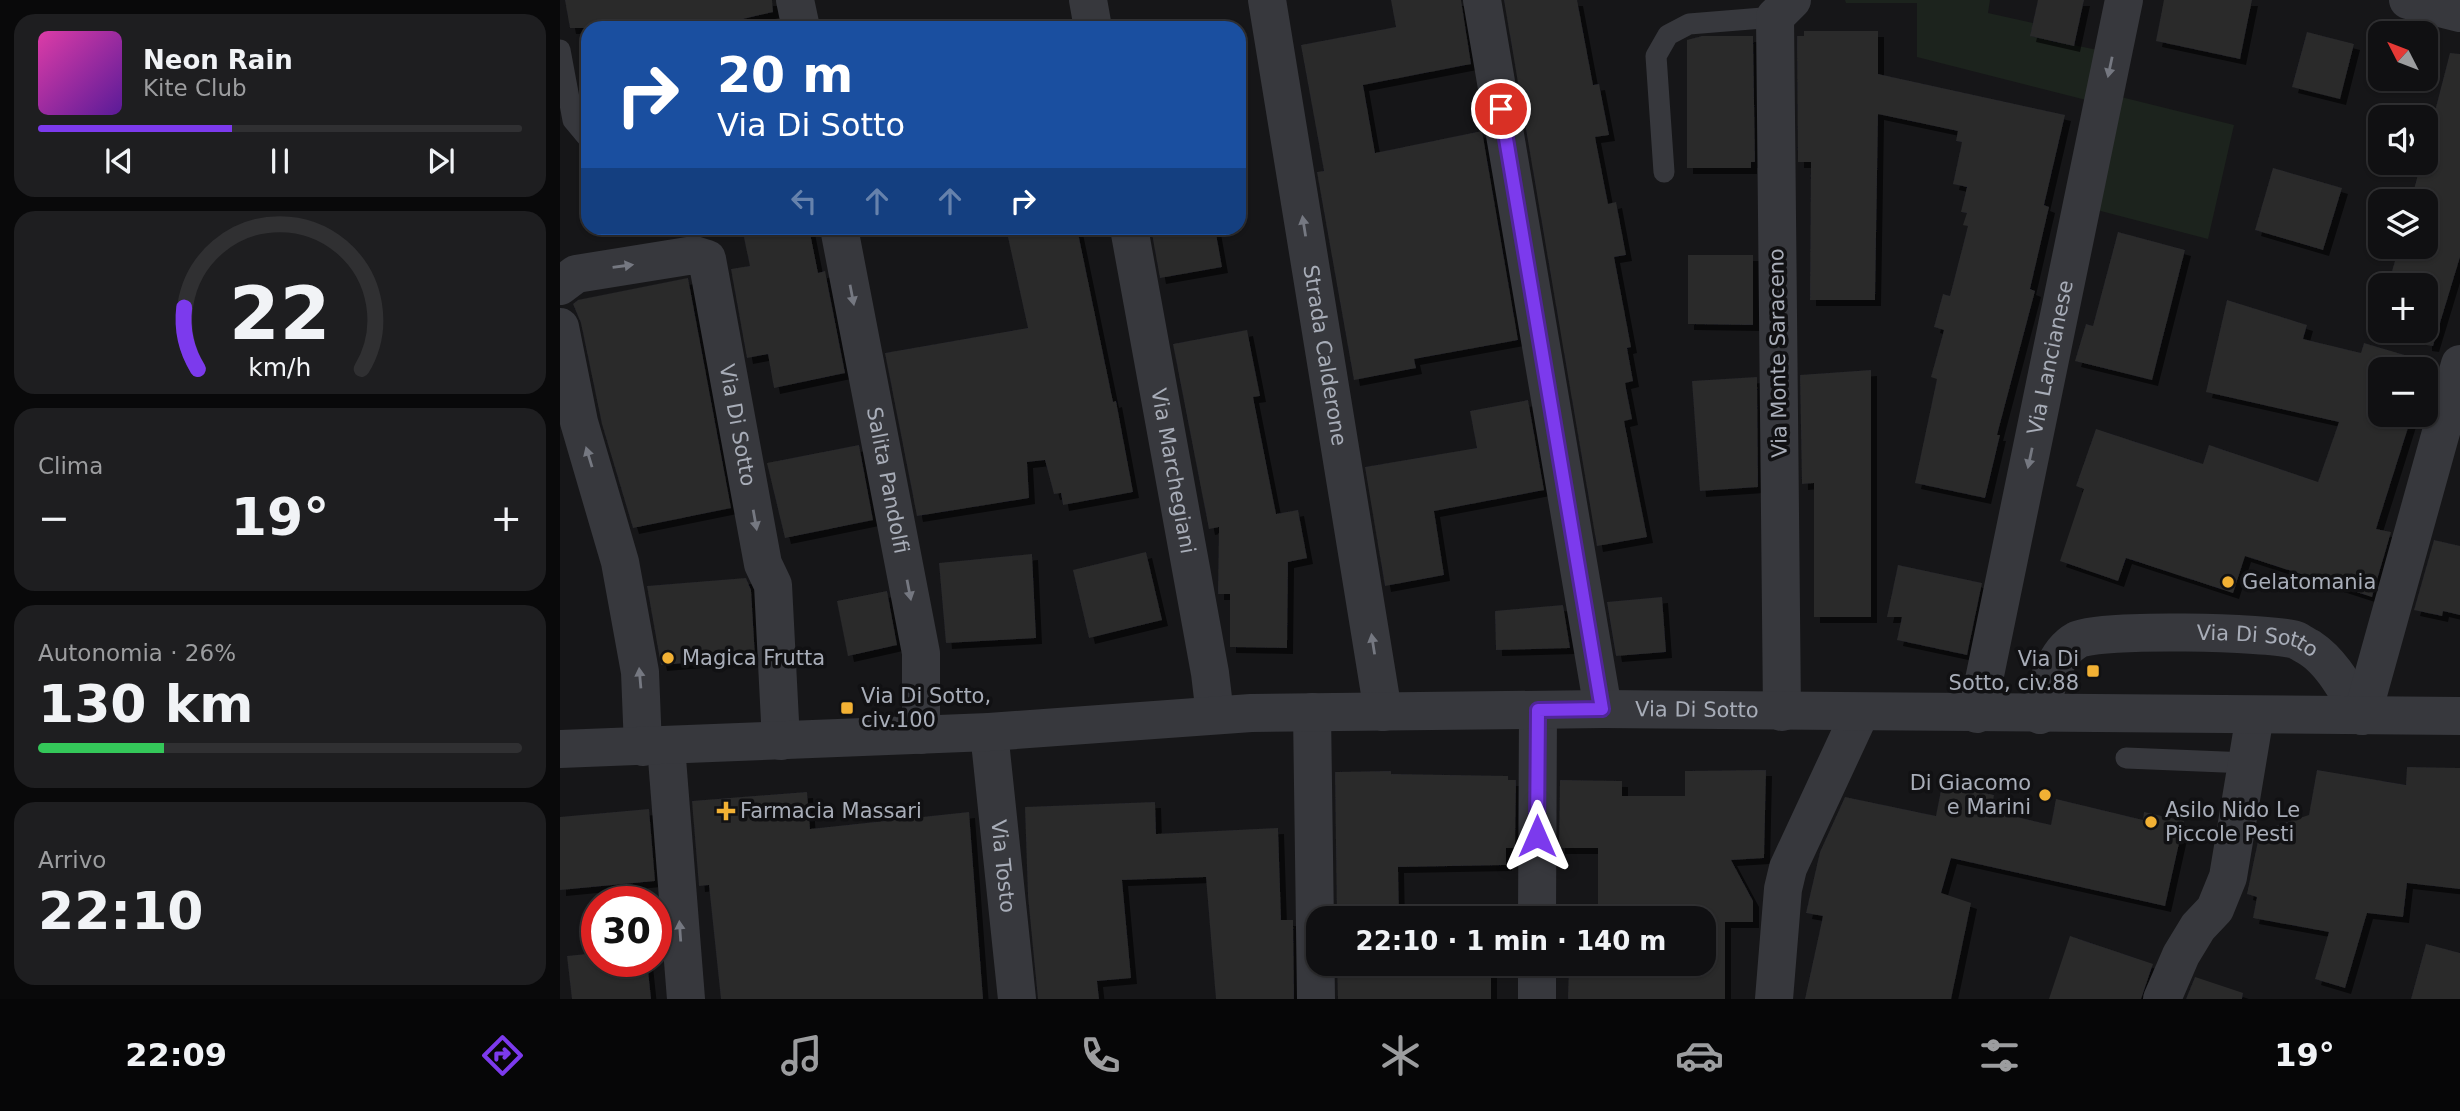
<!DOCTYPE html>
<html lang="it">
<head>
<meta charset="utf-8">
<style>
	:root { --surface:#101012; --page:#1e1e20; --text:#f1f3f6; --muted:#9c9d9f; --line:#303032; --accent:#7c3aed }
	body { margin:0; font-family:"DejaVu Sans",sans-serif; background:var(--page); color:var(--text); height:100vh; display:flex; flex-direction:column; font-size:26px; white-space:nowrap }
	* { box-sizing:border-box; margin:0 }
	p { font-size:23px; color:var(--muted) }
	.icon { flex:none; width:38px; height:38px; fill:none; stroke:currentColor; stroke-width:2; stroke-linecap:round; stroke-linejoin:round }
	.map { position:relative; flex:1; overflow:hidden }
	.drawer { display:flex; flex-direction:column; gap:14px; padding:14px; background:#09090a; width:560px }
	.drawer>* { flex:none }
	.top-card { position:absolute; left:21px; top:21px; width:665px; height:214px; border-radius:21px; box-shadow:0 2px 5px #0004,0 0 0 2px var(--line); background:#1a4fa0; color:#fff; overflow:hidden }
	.needle { width:46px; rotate:312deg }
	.fabs { position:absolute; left:1808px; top:21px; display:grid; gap:14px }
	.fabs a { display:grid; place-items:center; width:70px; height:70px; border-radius:14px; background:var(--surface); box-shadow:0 2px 5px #0004,0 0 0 2px var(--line); font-size:35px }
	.speed { position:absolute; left:21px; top:886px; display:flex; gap:14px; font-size:35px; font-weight:700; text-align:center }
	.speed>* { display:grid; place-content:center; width:91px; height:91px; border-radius:50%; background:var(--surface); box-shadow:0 2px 5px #0004,0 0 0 2px var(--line); line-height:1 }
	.speed .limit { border:10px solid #d22; background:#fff; color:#111 }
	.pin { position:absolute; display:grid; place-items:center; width:60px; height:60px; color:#fff; margin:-30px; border:4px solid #fff; border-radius:50%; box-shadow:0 2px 7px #0007 }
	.me { position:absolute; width:77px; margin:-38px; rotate:0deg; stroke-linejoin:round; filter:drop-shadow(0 0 5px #0008) }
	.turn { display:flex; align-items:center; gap:24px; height:147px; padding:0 21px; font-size:32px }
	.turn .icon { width:91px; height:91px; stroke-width:2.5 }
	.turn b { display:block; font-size:49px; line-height:60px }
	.lanes { display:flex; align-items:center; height:66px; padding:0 21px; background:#0003; justify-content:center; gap:35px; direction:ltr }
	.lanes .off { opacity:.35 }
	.big { font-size:52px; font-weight:800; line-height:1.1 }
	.drawer .widget { flex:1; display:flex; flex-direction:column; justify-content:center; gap:10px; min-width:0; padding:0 24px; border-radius:21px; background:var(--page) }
	.drawer .dial { align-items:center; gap:0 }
	.dial svg { height:182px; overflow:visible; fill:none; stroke:var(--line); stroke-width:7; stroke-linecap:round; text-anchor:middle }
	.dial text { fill:var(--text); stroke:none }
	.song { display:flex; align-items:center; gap:21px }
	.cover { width:84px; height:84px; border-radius:10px; background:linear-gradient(135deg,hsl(320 70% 55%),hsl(270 70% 35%)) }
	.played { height:7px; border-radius:4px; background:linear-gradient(90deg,var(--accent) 40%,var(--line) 40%) }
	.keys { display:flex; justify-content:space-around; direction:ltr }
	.heat { display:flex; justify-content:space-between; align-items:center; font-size:38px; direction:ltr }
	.charge { height:10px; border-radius:5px; background:linear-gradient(90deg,#34c759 26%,var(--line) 0) }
	.trip { position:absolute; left:746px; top:906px; width:410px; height:70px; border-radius:21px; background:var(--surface); box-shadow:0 2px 5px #0004,0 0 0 2px var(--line); font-weight:800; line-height:70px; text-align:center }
	.dock { display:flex; height:112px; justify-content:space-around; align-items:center; background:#060607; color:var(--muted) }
	.dock .icon { width:49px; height:49px }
	.dock .selected { color:var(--accent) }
	.dock b { font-size:32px; color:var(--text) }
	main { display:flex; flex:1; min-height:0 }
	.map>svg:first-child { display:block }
</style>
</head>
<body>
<main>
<section class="drawer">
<div class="widget">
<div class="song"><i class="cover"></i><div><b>Neon Rain</b><p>Kite Club</p></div></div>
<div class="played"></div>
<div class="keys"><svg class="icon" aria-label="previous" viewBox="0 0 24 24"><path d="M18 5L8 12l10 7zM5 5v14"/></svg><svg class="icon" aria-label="pause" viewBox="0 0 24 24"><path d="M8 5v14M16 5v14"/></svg><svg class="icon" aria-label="next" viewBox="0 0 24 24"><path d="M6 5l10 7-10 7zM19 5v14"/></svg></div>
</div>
<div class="widget dial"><svg viewBox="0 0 100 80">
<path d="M14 69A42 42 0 1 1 86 69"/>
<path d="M14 69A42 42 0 0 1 8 42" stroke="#7c3aed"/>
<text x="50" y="56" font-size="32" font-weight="700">22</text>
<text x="50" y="72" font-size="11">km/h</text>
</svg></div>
<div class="widget"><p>Clima</p>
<div class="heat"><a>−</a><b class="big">19°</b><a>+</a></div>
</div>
<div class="widget"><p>Autonomia · 26%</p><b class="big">130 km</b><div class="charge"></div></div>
<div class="widget"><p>Arrivo</p><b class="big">22:10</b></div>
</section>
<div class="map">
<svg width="1900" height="999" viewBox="0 0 1900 999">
	<defs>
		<filter id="shadow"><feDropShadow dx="6" dy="6" stdDeviation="0" flood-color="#0009"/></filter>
	</defs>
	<rect width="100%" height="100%" fill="#161618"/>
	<!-- green -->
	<path fill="#1c231d" d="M 1285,0 L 1430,0 L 1428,13 L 1473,23 L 1471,36 L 1547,52 L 1534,102 L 1357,57 L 1357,3 L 1286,3 Z
		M 1561,97 L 1674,125 L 1648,239 L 1537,210 Z"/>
	<!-- building -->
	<path fill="#29292c" filter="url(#shadow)" d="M 5,0 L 212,0 L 213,12 L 145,28 L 10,28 Z
		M 831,0 L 901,0 L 911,64 L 803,85 L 815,153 L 922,131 L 958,340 L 854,359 L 856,368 L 794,380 L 757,172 L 764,171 L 741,45 L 836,27 Z
		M 944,0 L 1017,0 L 1033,85 L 1039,84 L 1049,135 L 1035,137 L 1048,204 L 1056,202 L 1066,255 L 1054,257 L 1071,347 L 1067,348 L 1073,381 L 1065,383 L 1072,419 L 1064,421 L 1087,537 L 1037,546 Z
		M 1478,0 L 1524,0 L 1514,46 L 1470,36 Z
		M 1604,0 L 1692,0 L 1680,59 L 1596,41 Z
		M 1244,31 L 1318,31 L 1318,74 L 1505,115 L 1484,205 L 1489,207 L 1470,289 L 1475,291 L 1437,435 L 1440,435 L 1425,498 L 1355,483 L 1377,379 L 1371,377 L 1384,330 L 1374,327 L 1383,294 L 1390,296 L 1408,226 L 1403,225 L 1407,213 L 1401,212 L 1407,187 L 1393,184 L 1402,142 L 1396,141 L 1398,131 L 1318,114 L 1315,300 L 1250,300 L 1251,162 L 1238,162 L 1237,36 L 1244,36 Z
		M 1747,32 L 1794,44 L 1780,99 L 1732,87 Z
		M 1142,36 L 1193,36 L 1195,162 L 1191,162 L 1191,168 L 1127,168 L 1127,40 Z
		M 1890,53 L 1900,54 L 1900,257 L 1873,346 L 1866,345 L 1866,285 L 1828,285 L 1839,247 L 1866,247 L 1866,201 L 1851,201 L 1861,163 L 1866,163 L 1866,146 Z
		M 1713,168 L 1782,188 L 1763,250 L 1695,230 Z
		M 182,228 L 249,228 L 258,273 L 265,271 L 285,373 L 214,388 L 208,354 L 187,358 L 171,269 L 190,266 Z
		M 446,228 L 517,228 L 553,402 L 556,401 L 573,492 L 503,505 L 501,493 L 494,494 L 485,460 L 467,462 L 469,498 L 357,516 L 325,353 L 468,328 Z
		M 591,228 L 655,228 L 662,267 L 600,278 Z
		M 1558,232 L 1625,250 L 1592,380 L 1515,361 L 1526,324 L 1533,326 Z
		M 1128,255 L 1193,255 L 1193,325 L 1128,324 Z
		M 128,278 L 171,508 L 73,528 L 42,424 L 21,323 L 13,304 L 18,300 Z
		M 1667,300 L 1747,325 L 1743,339 L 1801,353 L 1804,343 L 1868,362 L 1866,370 L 1820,369 L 1820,415 L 1852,415 L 1816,529 L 1831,532 L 1812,597 L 1685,556 L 1673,593 L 1566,558 L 1558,581 L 1500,561 L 1524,489 L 1516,486 L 1536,429 L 1643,464 L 1649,445 L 1758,482 L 1779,422 L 1646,392 Z
		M 687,330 L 700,396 L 693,397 L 716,514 L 738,510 L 747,558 L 728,562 L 727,648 L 670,647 L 670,594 L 658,594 L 659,527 L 649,529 L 613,344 Z
		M 1311,370 L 1311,617 L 1254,617 L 1254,483 L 1242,484 L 1240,375 Z
		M 1197,377 L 1198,487 L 1140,491 L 1132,381 Z
		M 968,400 L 984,490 L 874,511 L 884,575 L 825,586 L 805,467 L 917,448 L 910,411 Z
		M 299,445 L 313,520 L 225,538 L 207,463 Z
		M 1874,540 L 1900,546 L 1900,615 L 1883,611 L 1882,616 L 1854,610 Z
		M 586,552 L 602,620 L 529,638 L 513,570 Z
		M 472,554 L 476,638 L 386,643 L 379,563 Z
		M 1338,565 L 1422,583 L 1407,655 L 1337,640 L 1342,617 L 1327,617 Z
		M 186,578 L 191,590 L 195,657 L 101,665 L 87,586 Z
		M 327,591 L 337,645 L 288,656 L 277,601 Z
		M 1102,597 L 1106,652 L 1056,656 L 1047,602 Z
		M 1003,605 L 1010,648 L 936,650 L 935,611 Z
		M 1847,767 L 1900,768 L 1900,889 L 1847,883 L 1843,917 L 1807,913 L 1785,988 L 1755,979 L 1769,932 L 1693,918 L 1697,897 L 1687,894 L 1700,831 L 1749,815 L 1757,770 L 1846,785 Z
		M 1206,770 L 1204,858 L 1171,860 L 1193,901 L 1193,922 L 1165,922 L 1165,999 L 1008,999 L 1009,964 L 1143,964 L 1143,919 L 1009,919 L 1009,913 L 1038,913 L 1038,848 L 999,848 L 1000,780 L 1062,781 L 1062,796 L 1125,796 L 1125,771 Z
		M 831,771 L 831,774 L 948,776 L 948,780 L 956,780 L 955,848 L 946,848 L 946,865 L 838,867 L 839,919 L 777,919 L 775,772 Z
		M 1382,785 L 1434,795 L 1431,811 L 1491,825 L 1496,799 L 1583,820 L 1584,812 L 1624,821 L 1605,906 L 1391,858 L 1381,893 L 1411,903 L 1391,999 L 1245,999 L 1263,916 L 1246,913 L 1260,852 L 1285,797 L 1376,816 Z
		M 247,792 L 250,829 L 409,812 L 423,999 L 161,999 L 149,885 L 139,886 L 132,801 Z
		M 595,802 L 596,834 L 718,828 L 721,920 L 733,920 L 734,999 L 656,999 L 646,877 L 562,880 L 571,978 L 537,981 L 539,999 L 478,999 L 468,896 L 465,807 Z
		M 89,809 L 95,881 L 0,890 L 0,817 Z
		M 1510,936 L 1593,964 L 1581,999 L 1489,999 Z
		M 1866,944 L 1900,953 L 1900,999 L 1851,999 Z
		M 37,953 L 37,961 L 87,961 L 91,999 L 12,999 L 7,956 Z
		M 777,964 L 931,964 L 931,999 L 778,999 Z
		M 1635,977 L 1683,993 L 1682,999 L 1626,999 Z"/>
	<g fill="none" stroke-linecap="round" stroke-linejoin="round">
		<!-- service -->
		<path stroke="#37383d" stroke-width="21" d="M 0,50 L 13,120 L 28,138
			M 1104,172 L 1096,56 L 1108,35 L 1129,24 L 1215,17
			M 1566,758 L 1688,763"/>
		<!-- minor -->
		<g stroke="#37383d" stroke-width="38">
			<path d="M 235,0 L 241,28"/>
			<path d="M 528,0 L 533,28"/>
			<path id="s1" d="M 707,0 L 823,712"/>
			<path d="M 922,0 L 1043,709"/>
			<path d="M 1848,0 L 1900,13"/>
			<path id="s2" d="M 279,228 L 361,653 L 361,735"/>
			<path id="s3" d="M 569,228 L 650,673 L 655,715"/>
			<path id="s4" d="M 0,286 L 16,274 L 134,255 L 147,259 L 203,564 L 213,585 L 221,741"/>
			<path d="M 0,327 L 19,422 L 60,562 L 80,672 L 83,747"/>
			<path d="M 752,712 L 756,999"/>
			<path d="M 1222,712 L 1215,17 L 1232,0"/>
			<path id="s5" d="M 1417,714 L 1564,0"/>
			<path id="s6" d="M 1480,715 C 1485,690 1493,653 1517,640 C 1538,628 1711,632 1736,640 C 1740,642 1746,646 1750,648 C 1774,664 1787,692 1802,716"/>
			<path d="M 1802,716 L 1900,364"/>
			<path id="s7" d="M 429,732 L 457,999"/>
			<path d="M 106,746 L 126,999"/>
			<path d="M 977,919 L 978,710"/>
			<path d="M 977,999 L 977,964"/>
			<path d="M 1214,999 L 1223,889 L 1228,868 L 1300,713"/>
			<path d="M 1602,999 L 1621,955 L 1638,927 L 1655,909 L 1668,877 L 1695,715"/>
		</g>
		<!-- tertiary -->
		<path stroke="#37383d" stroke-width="38" id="s8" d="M 0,749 L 429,732 L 691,713 L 1043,709 L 1900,716"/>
	</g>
	<!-- one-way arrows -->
	<defs><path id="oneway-solid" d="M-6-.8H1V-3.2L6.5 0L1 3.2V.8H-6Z" transform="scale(1.75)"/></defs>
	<g fill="#757881">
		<use href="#oneway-solid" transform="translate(1550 67) rotate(102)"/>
		<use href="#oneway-solid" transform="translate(744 226) rotate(-99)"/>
		<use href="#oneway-solid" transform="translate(63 266) rotate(-8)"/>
		<use href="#oneway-solid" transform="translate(292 295) rotate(79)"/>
		<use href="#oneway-solid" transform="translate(29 457) rotate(-107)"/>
		<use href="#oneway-solid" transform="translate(1470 458) rotate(102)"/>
		<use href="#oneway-solid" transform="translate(195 520) rotate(80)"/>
		<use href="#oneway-solid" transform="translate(349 590) rotate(79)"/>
		<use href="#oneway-solid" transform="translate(813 644) rotate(-99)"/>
		<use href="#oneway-solid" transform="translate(80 678) rotate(-95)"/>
		<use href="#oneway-solid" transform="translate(120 931) rotate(-94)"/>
	</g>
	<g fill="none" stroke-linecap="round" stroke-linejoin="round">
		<!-- route casing -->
		<g stroke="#51269a" stroke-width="18">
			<path id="route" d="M 941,109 L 1042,709 L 978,710 L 977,836"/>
		</g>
		<!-- route -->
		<use href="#route" stroke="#7c3aed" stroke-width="12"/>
	</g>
	<!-- markers -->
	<g fill="#f2b134" stroke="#111113" stroke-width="2.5">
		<circle cx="1668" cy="582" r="7"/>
		<circle cx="108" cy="658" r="7"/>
		<rect x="1526" y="664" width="14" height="14" rx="3.5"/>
		<rect x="280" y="701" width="14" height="14" rx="3.5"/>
		<circle cx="1485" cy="795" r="7"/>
		<path d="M162.5 800.5h7v7h7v7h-7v7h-7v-7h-7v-7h7z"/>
		<circle cx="1591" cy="822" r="7"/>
	</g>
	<g text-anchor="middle" stroke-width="7" stroke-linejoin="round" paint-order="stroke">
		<!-- street labels -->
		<g font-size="21" fill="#a8adb8" stroke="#111113">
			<text transform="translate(1218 353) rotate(-91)" y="7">Via Monte Saraceno</text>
			<text dy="7" stroke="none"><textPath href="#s1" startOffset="360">Strada Calderone</textPath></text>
			<text dy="7" stroke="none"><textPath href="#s5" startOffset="364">Via Lancianese</textPath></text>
			<text dy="7" stroke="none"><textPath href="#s4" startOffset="322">Via Di Sotto</textPath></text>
			<text dy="7" stroke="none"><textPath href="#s3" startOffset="247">Via Marchegiani</textPath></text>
			<text dy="7" stroke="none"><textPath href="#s2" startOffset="257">Salita Pandolfi</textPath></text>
			<text dy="7" stroke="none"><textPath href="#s6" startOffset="268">Via Di Sotto</textPath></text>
			<text dy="7" stroke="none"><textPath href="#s8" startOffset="1138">Via Di Sotto</textPath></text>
			<text dy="7" stroke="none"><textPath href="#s7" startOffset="135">Via Tosto</textPath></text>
		</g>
		<!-- poi labels -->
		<g font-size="21" fill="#a8adb8" stroke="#111113" text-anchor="start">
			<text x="1682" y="589">Gelatomania</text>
			<text x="122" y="665">Magica Frutta</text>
			<text x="1519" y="666" text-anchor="end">Via Di<tspan x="1519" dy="24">Sotto, civ.88</tspan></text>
			<text x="301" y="703">Via Di Sotto,<tspan x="301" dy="24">civ.100</tspan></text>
			<text x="1471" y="790" text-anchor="end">Di Giacomo<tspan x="1471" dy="24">e Marini</tspan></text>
			<text x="1605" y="817">Asilo Nido Le<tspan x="1605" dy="24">Piccole Pesti</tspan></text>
			<text x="180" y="818">Farmacia Massari</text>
		</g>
	</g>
</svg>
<div class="fabs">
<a><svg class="needle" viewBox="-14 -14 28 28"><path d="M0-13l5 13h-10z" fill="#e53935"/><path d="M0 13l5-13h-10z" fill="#9c9d9f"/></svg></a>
<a><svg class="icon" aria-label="sound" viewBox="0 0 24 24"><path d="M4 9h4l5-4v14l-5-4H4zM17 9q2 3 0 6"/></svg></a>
<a><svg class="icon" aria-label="layers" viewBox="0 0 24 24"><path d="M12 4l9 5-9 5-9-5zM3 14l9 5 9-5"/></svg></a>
<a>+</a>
<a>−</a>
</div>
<div class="speed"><div class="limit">30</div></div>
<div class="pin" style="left:941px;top:109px;background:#d93025"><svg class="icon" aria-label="arrive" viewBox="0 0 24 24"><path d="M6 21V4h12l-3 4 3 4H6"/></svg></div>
<svg class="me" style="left:977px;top:836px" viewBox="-20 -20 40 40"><path d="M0-17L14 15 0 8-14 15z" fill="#7c3aed" stroke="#fff" stroke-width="4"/></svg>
<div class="trip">22:10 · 1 min · 140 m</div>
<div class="top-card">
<div class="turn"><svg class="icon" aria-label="right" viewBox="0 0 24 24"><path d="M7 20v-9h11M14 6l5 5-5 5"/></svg><div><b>20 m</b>Via Di Sotto</div></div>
<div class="lanes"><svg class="icon off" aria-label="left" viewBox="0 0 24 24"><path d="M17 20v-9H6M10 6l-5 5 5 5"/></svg><svg class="icon off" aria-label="ahead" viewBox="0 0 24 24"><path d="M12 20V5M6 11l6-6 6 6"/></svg><svg class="icon off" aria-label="ahead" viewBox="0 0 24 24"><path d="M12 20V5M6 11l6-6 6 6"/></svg><svg class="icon" aria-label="right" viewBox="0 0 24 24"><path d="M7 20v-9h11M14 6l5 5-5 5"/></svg></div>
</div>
</div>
</main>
<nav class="dock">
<b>22:09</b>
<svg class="icon selected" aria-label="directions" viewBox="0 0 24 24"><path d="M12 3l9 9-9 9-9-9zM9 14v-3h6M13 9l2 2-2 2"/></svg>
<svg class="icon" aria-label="music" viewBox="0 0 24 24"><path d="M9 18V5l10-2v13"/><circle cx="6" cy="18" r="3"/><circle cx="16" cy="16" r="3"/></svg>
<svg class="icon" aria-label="phone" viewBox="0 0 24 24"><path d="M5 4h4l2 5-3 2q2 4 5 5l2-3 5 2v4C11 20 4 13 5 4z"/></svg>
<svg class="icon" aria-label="climate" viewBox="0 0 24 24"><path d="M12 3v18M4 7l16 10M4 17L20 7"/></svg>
<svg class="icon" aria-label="car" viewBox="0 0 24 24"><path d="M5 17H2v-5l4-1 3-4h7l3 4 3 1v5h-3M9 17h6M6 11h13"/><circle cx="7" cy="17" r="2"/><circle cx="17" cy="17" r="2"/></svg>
<svg class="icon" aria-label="filters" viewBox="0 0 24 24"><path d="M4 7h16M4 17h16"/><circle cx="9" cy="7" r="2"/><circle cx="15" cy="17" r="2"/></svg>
<b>19°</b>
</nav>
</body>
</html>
